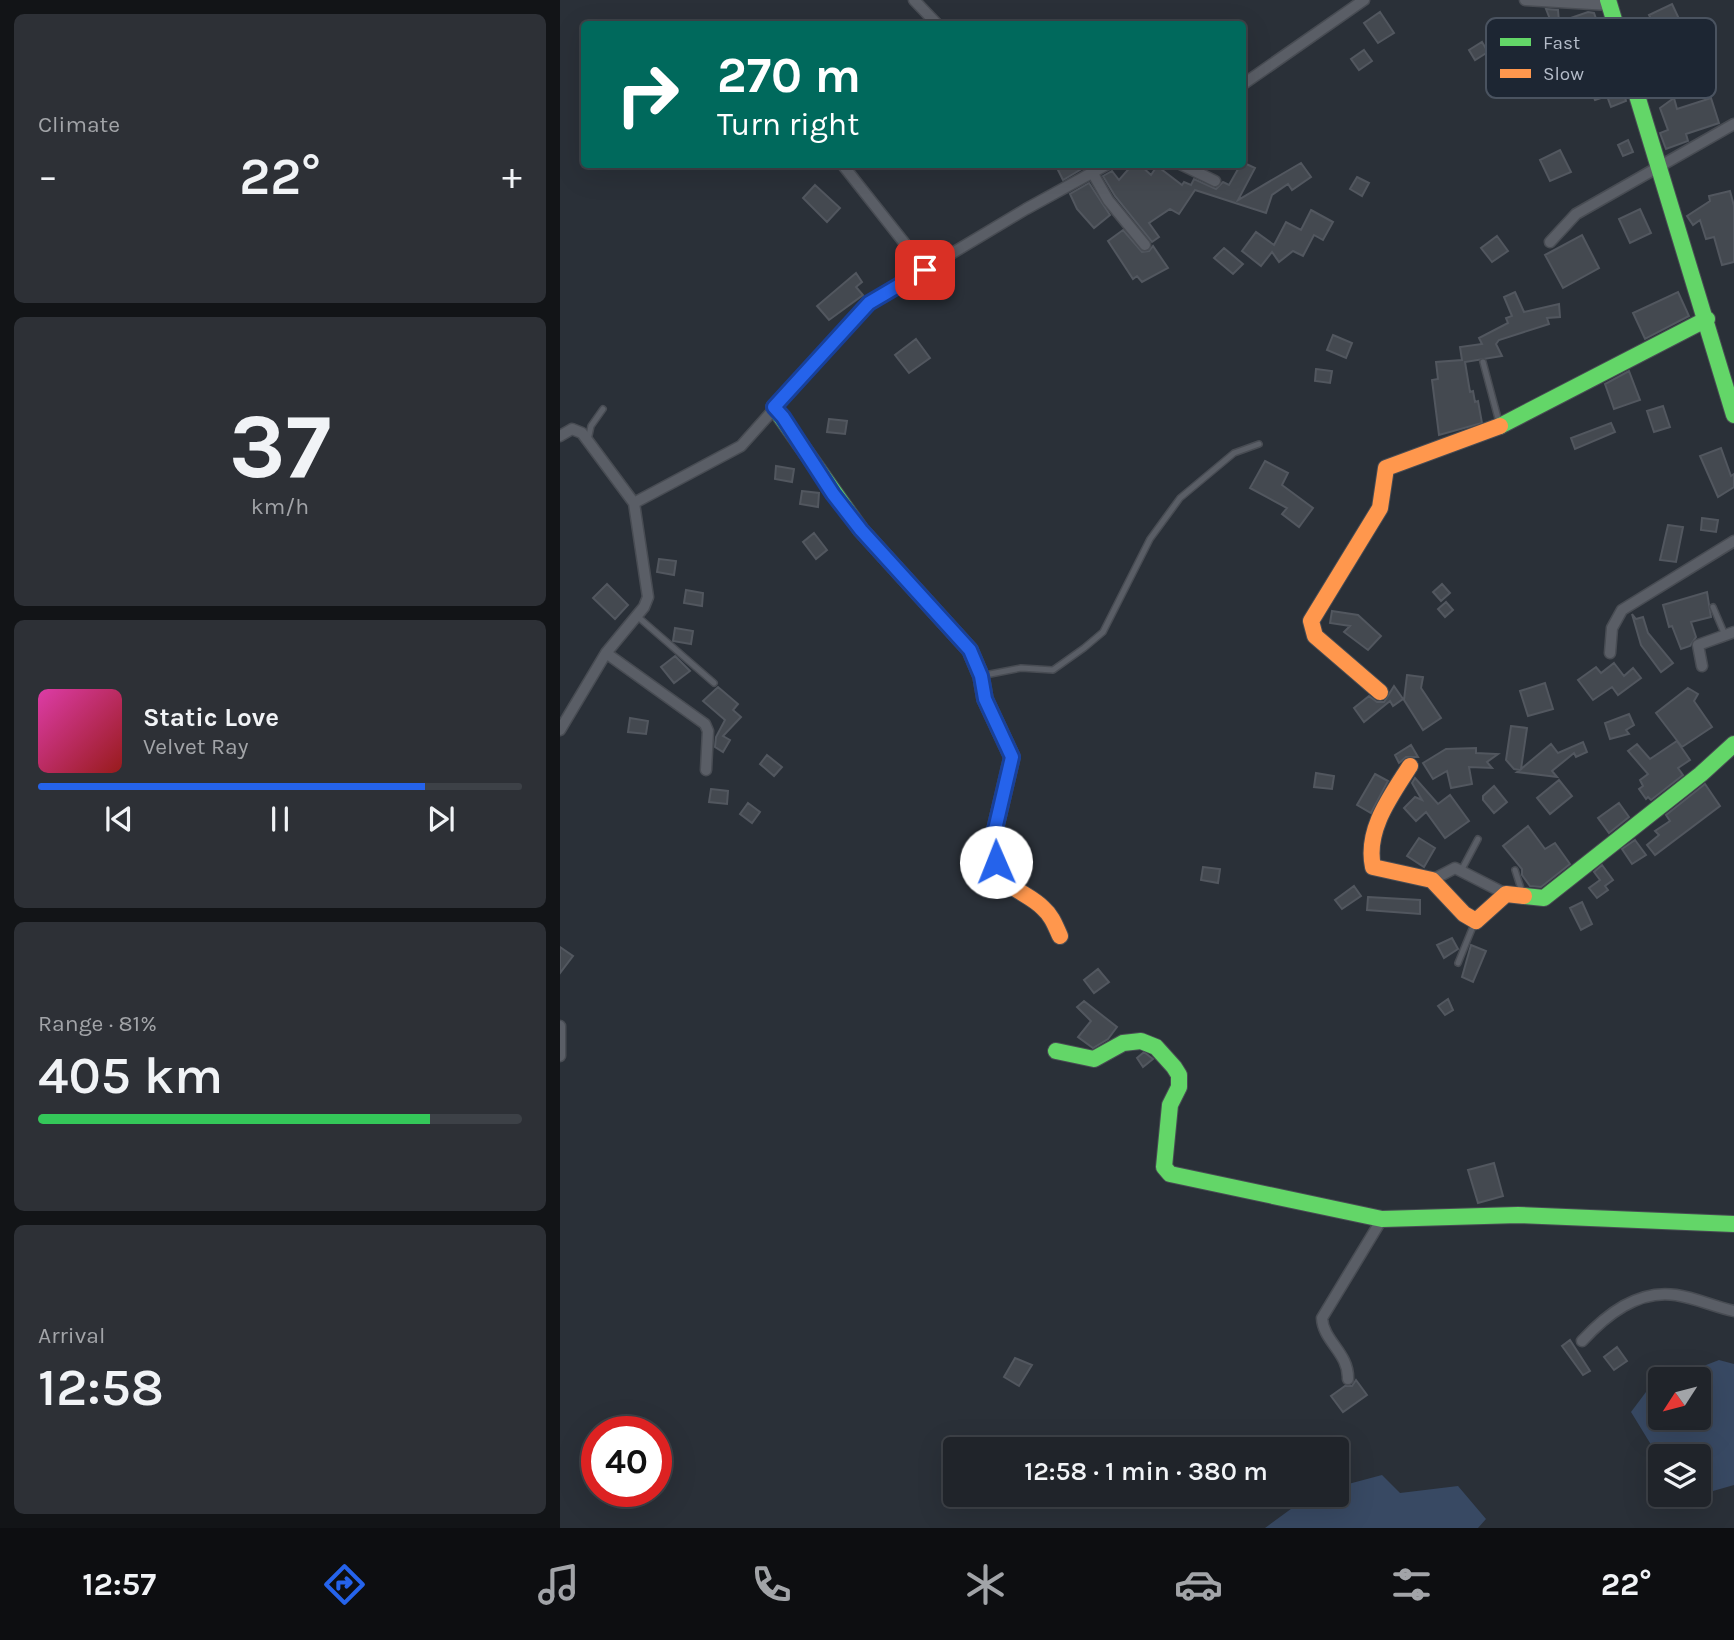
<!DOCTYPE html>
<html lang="en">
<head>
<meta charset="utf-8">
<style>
	:root { --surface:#20242a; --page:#2d3036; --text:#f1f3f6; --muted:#a2a4a8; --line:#3d4147; --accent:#2563eb }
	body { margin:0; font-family:Karla,sans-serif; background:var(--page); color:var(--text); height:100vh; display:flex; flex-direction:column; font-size:26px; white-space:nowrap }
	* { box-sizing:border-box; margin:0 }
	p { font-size:23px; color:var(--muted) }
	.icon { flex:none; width:38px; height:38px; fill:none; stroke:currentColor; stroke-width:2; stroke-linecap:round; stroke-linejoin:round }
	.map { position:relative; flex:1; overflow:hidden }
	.panel { display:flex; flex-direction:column; gap:14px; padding:14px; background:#121417; width:560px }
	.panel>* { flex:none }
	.top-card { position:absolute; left:21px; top:21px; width:665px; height:147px; border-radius:7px; box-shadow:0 7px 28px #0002,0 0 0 2px var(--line); background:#00695c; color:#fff; overflow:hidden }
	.needle { width:46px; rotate:234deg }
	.fabs { position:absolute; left:1088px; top:1367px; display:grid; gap:14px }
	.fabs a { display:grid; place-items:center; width:63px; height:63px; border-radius:7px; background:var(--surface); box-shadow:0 7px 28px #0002,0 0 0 2px var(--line); font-size:35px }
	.speed { position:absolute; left:21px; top:1416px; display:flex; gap:14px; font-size:35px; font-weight:700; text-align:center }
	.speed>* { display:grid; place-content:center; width:91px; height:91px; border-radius:50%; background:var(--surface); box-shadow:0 7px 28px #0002,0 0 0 2px var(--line); line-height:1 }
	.speed .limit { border:10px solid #d22; background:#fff; color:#111 }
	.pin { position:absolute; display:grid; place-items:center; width:60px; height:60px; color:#fff; margin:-30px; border-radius:14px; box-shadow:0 4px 10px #0006 }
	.me { position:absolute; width:77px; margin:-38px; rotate:359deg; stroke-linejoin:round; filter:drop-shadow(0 0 5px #0008) }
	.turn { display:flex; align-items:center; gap:24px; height:147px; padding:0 21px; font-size:32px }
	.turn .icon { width:91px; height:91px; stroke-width:2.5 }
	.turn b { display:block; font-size:49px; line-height:60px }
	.big { font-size:52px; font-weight:600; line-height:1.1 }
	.panel .tile { flex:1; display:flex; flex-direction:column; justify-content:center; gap:10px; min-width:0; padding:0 24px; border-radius:10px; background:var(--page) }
	.panel .dial { align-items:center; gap:0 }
	.dial b { font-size:91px; line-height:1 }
	.song { display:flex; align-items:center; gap:21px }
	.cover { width:84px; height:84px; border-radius:10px; background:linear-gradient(135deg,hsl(320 70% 55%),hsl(0 70% 35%)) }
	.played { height:7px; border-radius:4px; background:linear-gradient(90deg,var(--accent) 80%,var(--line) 80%) }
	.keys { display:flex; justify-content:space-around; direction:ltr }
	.heat { display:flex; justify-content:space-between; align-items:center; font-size:38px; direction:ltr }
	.charge { height:10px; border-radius:5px; background:linear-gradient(90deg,#34c759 81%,var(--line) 0) }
	.trip { position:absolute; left:383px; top:1437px; width:406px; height:70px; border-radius:7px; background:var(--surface); box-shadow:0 7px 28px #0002,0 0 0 2px var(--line); font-weight:600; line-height:70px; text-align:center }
	.menu { display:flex; height:112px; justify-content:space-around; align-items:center; background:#0d0e11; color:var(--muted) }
	.menu .icon { width:49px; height:49px }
	.menu .current { color:var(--accent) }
	.menu b { font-size:32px; color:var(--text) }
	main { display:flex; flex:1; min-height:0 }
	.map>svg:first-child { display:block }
</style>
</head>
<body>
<main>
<section class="panel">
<div class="tile"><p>Climate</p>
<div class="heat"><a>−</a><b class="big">22°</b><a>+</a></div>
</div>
<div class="tile dial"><b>37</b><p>km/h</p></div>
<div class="tile">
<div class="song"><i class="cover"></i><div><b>Static Love</b><p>Velvet Ray</p></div></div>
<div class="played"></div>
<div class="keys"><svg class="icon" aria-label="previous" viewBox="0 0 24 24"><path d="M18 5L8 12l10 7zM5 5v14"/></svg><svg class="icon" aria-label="pause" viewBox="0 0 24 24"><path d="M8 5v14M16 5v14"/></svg><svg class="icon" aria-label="next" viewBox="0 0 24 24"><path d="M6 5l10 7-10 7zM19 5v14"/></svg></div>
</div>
<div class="tile"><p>Range · 81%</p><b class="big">405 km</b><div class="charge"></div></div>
<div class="tile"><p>Arrival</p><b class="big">12:58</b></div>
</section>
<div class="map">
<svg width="1174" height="1528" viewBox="0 0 1174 1528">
	<rect width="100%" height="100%" fill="#2a3038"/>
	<!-- water -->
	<path fill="#384963" d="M 1159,1360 L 1174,1364 L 1174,1485 L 1139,1495 L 1137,1495 L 1139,1456 L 1101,1456 L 1101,1461 L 1071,1412 L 1089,1388 L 1101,1383 L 1101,1418 L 1139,1418 L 1139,1379 L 1110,1379 Z
		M 822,1475 L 840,1493 L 898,1486 L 926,1519 L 918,1528 L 705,1528 L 750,1495 L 777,1494 L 777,1487 Z"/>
	<!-- building -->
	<path fill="#444950" stroke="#52575f" stroke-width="2" d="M 1112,4 L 1121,23 L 1078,44 L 1074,35 L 1094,25 L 1089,15 Z
		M 986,9 L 998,10 L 999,22 L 1028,12 L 1034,13 L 1055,72 L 1059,71 L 1066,101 L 1051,107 L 1047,96 L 1035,100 L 1030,88 L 1006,96 L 998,74 L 977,81 L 973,71 L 982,67 L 977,53 L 1000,45 Z
		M 820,12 L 834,33 L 818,43 L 804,23 Z
		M 922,42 L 928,52 L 915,60 L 909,50 Z
		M 804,50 L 812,61 L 799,70 L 791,59 Z
		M 1114,98 L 1117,109 L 1151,98 L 1159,123 L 1126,134 L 1128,141 L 1106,149 L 1100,133 L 1108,130 L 1100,108 Z
		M 1068,140 L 1073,152 L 1063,156 L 1058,145 Z
		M 1000,150 L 1011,172 L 990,181 L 980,160 Z
		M 682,162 L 695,168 L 678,200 L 741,163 L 751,177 L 732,190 L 728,184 L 712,195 L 706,213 L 635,190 L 619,214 L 610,209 L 589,223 L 599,237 L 592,242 L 555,196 L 543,176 L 552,171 L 559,180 L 573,164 L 579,164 L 591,175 L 597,166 L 622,185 L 624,182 L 631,185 L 634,179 L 656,189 L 663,182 L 669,185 Z
		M 495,164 L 530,164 L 503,180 Z
		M 797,177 L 809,183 L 802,196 L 790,189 Z
		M 529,183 L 550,215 L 534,228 L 517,209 L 510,194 Z
		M 255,185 L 280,208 L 267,222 L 243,198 Z
		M 1170,191 L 1174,206 L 1174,262 L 1162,265 L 1154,237 L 1146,239 L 1140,220 L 1133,225 L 1127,216 L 1150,201 L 1149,196 Z
		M 1080,209 L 1091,233 L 1070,243 L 1059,219 Z
		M 751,210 L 773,222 L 763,240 L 754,235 L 743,256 L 733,251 L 719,262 L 712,252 L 701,266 L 682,251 L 696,232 L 714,245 L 726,222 L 741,230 Z
		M 563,230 L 582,252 L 589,251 L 593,246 L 608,268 L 582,282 L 577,276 L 573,279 L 548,241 Z
		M 1022,235 L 1039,268 L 1003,288 L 985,255 Z
		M 937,236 L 948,251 L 932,262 L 921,248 Z
		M 664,248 L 683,264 L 673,274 L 654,258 Z
		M 296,273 L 302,282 L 296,287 L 303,295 L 269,320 L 257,306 Z
		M 955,292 L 964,312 L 999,304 L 1000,317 L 987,318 L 989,324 L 939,340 L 936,344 L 942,356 L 905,362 L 910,392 L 913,391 L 915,402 L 918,401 L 922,423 L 879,435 L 872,380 L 878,379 L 876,362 L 902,360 L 900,347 L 922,344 L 919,338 L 948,323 L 946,318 L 952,316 L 944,297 Z
		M 1118,292 L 1129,316 L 1085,339 L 1073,313 Z
		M 773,335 L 792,343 L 786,358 L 767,350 Z
		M 356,339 L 370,358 L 349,373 L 335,355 Z
		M 756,369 L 772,371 L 770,383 L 755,381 Z
		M 1069,371 L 1080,400 L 1054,409 L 1045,384 Z
		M 1103,406 L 1110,427 L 1094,432 L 1087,411 Z
		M 269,419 L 287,421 L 285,434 L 267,432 Z
		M 1051,423 L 1055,432 L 1015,449 L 1011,438 Z
		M 1161,448 L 1171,476 L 1174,474 L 1174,487 L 1158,497 L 1140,456 Z
		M 705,461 L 728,473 L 722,485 L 753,508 L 739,527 L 722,514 L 727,508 L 690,488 Z
		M 216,466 L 234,469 L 232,482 L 215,479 Z
		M 242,491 L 259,493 L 258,507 L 240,504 Z
		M 1142,518 L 1158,520 L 1156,532 L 1141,530 Z
		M 1108,525 L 1123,527 L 1116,562 L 1100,560 Z
		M 254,533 L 267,550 L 256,559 L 243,542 Z
		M 99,559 L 116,561 L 114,575 L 97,572 Z
		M 47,584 L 68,605 L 55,619 L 33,598 Z
		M 882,584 L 890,593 L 881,601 L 873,592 Z
		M 126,590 L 143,593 L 142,606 L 124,603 Z
		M 1147,592 L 1151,617 L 1131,622 L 1136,637 L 1130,646 L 1121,649 L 1112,626 L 1109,627 L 1103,605 Z
		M 886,602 L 893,610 L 885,617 L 878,609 Z
		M 772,611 L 798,615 L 821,636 L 808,650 L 784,632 L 790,626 L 770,623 Z
		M 1072,614 L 1076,619 L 1083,617 L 1088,633 L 1113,663 L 1101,672 L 1081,645 Z
		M 115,628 L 133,631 L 131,644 L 113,641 Z
		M 115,656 L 130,671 L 114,683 L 101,667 Z
		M 1054,663 L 1064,676 L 1073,668 L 1081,678 L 1058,695 L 1052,687 L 1033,700 L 1018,680 L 1036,667 L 1041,673 Z
		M 847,675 L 863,677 L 861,688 L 881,718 L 863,730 L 844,700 Z
		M 985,683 L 993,709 L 968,716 L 960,691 Z
		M 834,686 L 843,699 L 833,706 L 830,701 L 804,722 L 794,708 L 809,696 L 817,702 L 824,702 Z
		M 158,687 L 178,704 L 173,710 L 181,717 L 163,736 L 170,740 L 163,752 L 155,747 L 156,737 L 165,720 L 143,701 Z
		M 1128,688 L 1138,694 L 1134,701 L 1152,727 L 1122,747 L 1096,713 Z
		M 1069,714 L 1074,725 L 1066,730 L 1069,734 L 1050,739 L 1045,723 Z
		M 70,718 L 88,721 L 86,734 L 68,732 Z
		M 951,726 L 967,728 L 961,769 L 991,744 L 998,753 L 1023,742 L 1027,752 L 1016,757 L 1014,753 L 992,771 L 997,777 L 957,772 L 960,770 L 954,769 L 946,760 Z
		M 1117,741 L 1130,760 L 1118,768 L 1123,775 L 1091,800 L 1088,797 L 1086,799 L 1079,789 L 1083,786 L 1080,780 L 1088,774 L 1068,751 L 1077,744 L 1090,759 Z
		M 851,745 L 858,757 L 846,757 L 839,763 L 835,755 Z
		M 916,748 L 916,753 L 938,754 L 927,762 L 932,768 L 909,767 L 912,784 L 891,788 L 887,771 L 873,779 L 863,763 L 886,749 Z
		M 207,755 L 222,767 L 214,776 L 200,764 Z
		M 756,773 L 774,776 L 772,789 L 754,787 Z
		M 815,774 L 828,781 L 811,813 L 797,805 Z
		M 855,778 L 878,804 L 890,795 L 909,821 L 885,838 L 866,812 L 856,821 L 844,808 L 855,797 L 862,800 L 852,783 Z
		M 999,780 L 1012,796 L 990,814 L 977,798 Z
		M 1145,784 L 1160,806 L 1095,855 L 1087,845 L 1099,835 L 1095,831 L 1110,821 L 1106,815 Z
		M 934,786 L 947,802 L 934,813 L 923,800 L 923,796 Z
		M 151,789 L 168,791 L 167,804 L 149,802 Z
		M 188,803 L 200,812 L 192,823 L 180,814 Z
		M 1059,803 L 1069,817 L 1049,833 L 1038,818 Z
		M 968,826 L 985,849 L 995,843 L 1010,864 L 981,887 L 970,886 L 962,875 L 962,869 L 943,846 Z
		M 859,838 L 875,848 L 864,867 L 847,856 Z
		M 1075,840 L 1086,855 L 1072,864 L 1062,849 Z
		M 1042,865 L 1053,880 L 1045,886 L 1048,890 L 1037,898 L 1029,888 L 1040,880 L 1034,872 Z
		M 643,867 L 660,869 L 658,883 L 641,880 Z
		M 794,886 L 801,896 L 782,909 L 775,900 Z
		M 808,897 L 860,900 L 860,914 L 807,910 Z
		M 1022,902 L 1032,924 L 1021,930 L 1010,908 Z
		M 892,938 L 898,949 L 884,958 L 877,945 Z
		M 911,945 L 926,951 L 913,982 L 902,977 Z
		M 0,947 L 13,956 L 0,973 Z
		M 538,969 L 549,982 L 534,993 L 524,980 Z
		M 888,999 L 893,1010 L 885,1015 L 878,1006 Z
		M 524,1001 L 557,1027 L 548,1039 L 533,1048 L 518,1037 L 531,1021 L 517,1007 Z
		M 584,1052 L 593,1059 L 583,1067 L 577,1058 Z
		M 934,1163 L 943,1196 L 918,1203 L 908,1170 Z
		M 1010,1340 L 1030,1371 L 1023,1375 L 1002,1346 Z
		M 1057,1347 L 1067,1361 L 1054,1370 L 1044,1357 Z
		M 455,1358 L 472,1365 L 459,1386 L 444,1377 Z
		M 796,1380 L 807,1395 L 783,1412 L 771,1396 L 785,1386 L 792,1386 Z"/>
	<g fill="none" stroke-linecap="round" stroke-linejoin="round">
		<!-- lane casing -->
		<g stroke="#484c53" stroke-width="8">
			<path id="lane" d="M 923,362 L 939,422
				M 28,440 L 31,426 L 43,409
				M 1153,607 L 1165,635
				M 77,616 L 154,683
				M 425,675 L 461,668 L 493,670 L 524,648 L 543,632 L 590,539 L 620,498 L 674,453 L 699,444
				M 955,870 L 962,892
				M 901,871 L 918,839
				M 898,963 L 914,924"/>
		</g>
		<!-- street casing -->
		<g stroke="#484c53" stroke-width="13">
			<path id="street" d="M 354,0 L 377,24
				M 965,0 L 1049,5
				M 682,85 L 804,0
				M 282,164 L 365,269
				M 620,164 L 655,181
				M 532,172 L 548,200 L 585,245
				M 990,242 L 1016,214 L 1174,124
				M 0,436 L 12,429 L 22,433 L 74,503 L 88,597 L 84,607 L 46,653 L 0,730
				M 74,503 L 181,446 L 309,303 L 466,209 L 548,164
				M 46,653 L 145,724 L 148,731 L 146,770
				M 1050,653 L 1052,628 L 1062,610 L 1174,541
				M 1142,666 L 1138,645 L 1174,632
				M 872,880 L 895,868 L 946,894
				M 0,1026 L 0,1056
				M 1022,1341 C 1046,1315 1078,1289 1116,1295 C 1136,1298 1155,1307 1174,1311
				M 788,1379 C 789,1353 763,1341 762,1318 L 822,1219"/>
		</g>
		<!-- fast casing -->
		<g stroke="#484c53" stroke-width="18">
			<path id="fast" d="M 1048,0 L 1174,415
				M 214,407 L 301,530 L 410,650 L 421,676 L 425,699 L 452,757 L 433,838 L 438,869
				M 940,426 L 1147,319
				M 964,896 L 984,898 L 1141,774 L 1174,744
				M 496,1051 L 534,1059 L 563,1043 L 581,1041 L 596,1047 L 614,1067 L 619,1075 L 619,1087 L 610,1105 L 604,1167 L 610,1174 L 822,1219 L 958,1215 L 1174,1224"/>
		</g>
		<!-- slow casing -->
		<g stroke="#484c53" stroke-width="18">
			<path id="slow" d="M 820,692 L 755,636 L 751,621 L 820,508 L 826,468 L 940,426
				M 850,766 C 831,796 805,830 813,867 L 872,880 L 904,914 L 916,921 L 946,894 L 964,896
				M 438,869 C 444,888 470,894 483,908 C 492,916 495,925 500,936"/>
		</g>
		<!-- lane -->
		<use href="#lane" stroke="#5a5e66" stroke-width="5"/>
		<!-- street -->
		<use href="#street" stroke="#5a5e66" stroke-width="10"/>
		<!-- fast -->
		<use href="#fast" stroke="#63d668" stroke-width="16"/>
		<!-- slow -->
		<use href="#slow" stroke="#ff974d" stroke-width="16"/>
	</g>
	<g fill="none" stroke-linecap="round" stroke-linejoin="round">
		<!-- route casing -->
		<g stroke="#184099" stroke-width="18">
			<path id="route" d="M 365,270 L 309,303 L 214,407 L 223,417 L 273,494 L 301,530 L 410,650 L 421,676 L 425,699 L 452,757 L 433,838 L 436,862"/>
		</g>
		<!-- route -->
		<use href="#route" stroke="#2563eb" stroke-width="12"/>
	</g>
	<!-- legend -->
	<rect x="926" y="18" width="230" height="80" rx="10" fill="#1d2633" stroke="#4a5360" stroke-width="2"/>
	<rect x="940" y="38" width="31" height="8" fill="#63d668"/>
	<rect x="940" y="69" width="31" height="9" fill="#ff974d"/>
	<g font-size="19" fill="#b4bcc9">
		<text x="983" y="49">Fast</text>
		<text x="983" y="80">Slow</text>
	</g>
</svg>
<div class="fabs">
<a><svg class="needle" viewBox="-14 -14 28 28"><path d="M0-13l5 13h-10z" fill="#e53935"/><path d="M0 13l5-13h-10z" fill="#a2a4a8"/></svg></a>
<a><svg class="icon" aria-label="layers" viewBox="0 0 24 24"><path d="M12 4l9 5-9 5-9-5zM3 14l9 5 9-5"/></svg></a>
</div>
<div class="speed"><div class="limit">40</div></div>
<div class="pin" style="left:365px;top:270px;background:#d93025"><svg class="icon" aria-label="arrive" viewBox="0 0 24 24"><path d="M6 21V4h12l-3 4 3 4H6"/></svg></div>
<svg class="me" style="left:436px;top:862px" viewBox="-20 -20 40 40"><circle r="19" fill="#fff"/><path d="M0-13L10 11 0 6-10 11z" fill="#2563eb"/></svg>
<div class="trip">12:58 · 1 min · 380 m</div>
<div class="top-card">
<div class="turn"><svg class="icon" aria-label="right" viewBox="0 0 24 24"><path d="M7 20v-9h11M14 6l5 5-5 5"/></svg><div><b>270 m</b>Turn right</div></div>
</div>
</div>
</main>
<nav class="menu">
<b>12:57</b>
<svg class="icon current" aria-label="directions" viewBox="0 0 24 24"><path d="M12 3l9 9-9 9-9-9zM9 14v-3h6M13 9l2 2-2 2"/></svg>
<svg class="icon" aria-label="music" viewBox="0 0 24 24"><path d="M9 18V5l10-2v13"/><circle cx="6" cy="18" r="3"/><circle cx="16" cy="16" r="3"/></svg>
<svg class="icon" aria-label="phone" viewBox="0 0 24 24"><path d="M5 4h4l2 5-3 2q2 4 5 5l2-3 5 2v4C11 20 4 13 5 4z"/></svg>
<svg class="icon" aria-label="climate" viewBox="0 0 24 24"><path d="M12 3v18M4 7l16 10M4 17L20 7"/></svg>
<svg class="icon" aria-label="car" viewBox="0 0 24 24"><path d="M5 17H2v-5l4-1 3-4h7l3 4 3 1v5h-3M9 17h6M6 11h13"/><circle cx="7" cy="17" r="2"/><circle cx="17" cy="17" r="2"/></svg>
<svg class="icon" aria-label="filters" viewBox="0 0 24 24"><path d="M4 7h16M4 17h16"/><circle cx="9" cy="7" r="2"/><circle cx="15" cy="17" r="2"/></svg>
<b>22°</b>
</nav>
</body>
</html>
